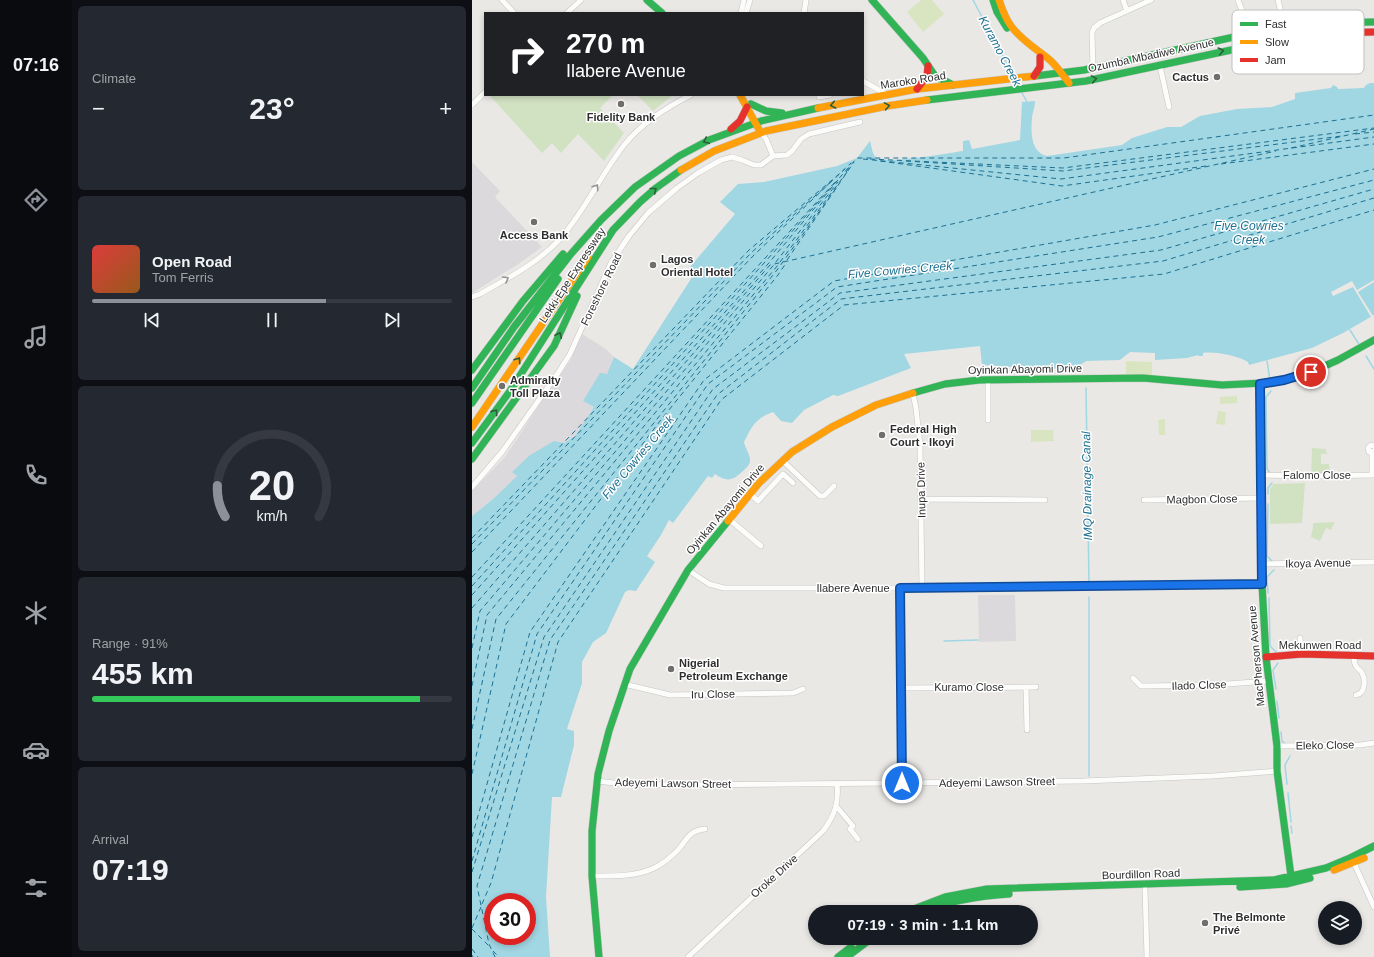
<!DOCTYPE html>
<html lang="en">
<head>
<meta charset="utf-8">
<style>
	:root { --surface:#171b24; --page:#242831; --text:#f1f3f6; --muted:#9ea1a6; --line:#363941; --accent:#8c9099 }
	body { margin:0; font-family:Helvetica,sans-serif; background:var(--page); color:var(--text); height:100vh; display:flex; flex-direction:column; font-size:15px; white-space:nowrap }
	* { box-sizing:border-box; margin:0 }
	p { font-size:13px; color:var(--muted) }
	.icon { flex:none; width:22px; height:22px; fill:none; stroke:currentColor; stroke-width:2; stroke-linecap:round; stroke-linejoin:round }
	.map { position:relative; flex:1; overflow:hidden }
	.details { display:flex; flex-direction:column; gap:6px; padding:6px; background:#0d0f14; width:400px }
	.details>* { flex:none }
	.guide { position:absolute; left:12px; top:12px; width:380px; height:84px; border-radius:0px; box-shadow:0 2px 6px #0003; background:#202124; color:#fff; overflow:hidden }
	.controls { position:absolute; left:846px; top:901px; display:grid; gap:8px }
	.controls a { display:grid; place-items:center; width:44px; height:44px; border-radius:50%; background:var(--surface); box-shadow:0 2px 6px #0003; font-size:20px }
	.speed { position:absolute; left:12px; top:893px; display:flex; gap:8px; font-size:20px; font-weight:700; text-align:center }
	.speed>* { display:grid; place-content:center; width:52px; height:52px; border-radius:50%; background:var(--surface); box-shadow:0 2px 6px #0003; line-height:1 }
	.speed .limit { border:6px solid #d22; background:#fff; color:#111 }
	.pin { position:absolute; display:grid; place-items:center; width:34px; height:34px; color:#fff; margin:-17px; border:2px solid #fff; border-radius:50%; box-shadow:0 1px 4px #0007 }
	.me { position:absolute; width:44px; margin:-22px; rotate:0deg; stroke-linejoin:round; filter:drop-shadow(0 0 3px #0008) }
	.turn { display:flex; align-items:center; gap:14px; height:84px; padding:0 16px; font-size:18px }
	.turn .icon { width:52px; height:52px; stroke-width:2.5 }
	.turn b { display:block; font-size:28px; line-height:34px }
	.big { font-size:30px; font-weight:800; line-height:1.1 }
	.details .widget { flex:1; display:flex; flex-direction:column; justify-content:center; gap:6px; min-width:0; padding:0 14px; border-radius:6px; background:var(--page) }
	.details .dial { align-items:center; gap:0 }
	.dial svg { height:104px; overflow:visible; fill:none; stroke:var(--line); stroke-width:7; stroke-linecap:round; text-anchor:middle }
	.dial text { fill:var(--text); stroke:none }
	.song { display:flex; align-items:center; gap:12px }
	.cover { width:48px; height:48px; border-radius:6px; background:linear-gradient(135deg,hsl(0 70% 55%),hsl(30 70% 35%)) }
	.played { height:4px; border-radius:2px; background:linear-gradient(90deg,var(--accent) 65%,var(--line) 65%) }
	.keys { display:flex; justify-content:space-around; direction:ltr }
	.heat { display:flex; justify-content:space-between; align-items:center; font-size:22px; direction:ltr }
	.charge { height:6px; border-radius:3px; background:linear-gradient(90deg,#34c759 91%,var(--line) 0) }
	.trip { position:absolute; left:336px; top:905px; width:230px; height:40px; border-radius:20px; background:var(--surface); box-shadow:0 2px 6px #0003; font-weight:800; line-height:40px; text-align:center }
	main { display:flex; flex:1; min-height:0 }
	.tabs { display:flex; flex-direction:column; width:72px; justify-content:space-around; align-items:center; background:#090b0e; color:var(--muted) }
	.tabs .icon { width:28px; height:28px }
	.tabs .current { color:var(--accent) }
	.tabs b { font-size:18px; color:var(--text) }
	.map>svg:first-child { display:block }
</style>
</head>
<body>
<main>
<nav class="tabs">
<b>07:16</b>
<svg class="icon current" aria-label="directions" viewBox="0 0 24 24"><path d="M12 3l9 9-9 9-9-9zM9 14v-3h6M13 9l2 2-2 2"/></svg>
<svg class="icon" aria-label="music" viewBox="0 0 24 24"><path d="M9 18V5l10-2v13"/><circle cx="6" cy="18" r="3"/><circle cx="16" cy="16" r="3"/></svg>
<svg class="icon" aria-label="phone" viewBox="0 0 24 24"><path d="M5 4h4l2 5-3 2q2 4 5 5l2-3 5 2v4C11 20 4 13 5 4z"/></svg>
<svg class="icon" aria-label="climate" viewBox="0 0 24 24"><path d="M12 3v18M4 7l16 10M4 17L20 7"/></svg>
<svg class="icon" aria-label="car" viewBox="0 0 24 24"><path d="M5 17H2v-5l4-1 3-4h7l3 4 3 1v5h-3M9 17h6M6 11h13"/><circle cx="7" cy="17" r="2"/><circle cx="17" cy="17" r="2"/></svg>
<svg class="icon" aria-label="filters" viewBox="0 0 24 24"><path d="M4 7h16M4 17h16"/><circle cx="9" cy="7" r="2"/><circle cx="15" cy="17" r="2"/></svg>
</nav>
<section class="details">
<div class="widget"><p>Climate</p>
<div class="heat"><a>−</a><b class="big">23°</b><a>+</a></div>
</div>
<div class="widget">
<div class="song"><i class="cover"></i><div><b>Open Road</b><p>Tom Ferris</p></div></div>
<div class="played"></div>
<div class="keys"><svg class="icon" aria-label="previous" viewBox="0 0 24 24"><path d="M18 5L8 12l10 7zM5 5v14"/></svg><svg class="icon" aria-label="pause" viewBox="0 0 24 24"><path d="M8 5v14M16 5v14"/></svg><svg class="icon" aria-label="next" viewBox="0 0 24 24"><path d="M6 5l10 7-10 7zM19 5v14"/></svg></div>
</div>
<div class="widget dial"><svg viewBox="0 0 100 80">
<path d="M14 69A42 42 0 1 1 86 69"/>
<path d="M14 69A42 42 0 0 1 8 45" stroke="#8c9099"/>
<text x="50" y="56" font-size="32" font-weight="700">20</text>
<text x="50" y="72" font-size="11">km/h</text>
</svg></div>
<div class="widget"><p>Range · 91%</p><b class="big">455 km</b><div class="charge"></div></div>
<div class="widget"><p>Arrival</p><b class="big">07:19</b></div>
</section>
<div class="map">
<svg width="902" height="957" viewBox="0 0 902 957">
	<rect width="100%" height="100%" fill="#eae8e5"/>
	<!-- industrial -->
	<path fill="#dbd9db" d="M 0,162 L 28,191 L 23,197 L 70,247 L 45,265 L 0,293 Z
		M 110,334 L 134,349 L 142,357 L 135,375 L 111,401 L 122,407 L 103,436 L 41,472 L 45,476 L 21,499 L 0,516 L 0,491 L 33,457 L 71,399 L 98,361 Z
		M 506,595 L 543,595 L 544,641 L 507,642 Z"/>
	<!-- green -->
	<path fill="#d1e2c2" d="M 21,95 L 141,95 L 128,108 L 152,133 L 132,161 L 106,134 L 89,153 L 80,143 L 70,153 L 19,97 Z
		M 165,95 L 201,95 L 181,111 Z
		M 840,448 L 854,449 L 855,454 L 849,454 L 849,464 L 857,464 L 858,475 L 839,475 Z
		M 833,483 L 830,523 L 798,524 L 798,489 L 801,484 Z
		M 863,522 L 859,530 L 854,528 L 848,541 L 839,537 L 841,527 L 841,523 Z"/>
	<!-- pitch -->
	<path fill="#d9e5c1" d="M 449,0 L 460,0 L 472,14 L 451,32 L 435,12 Z
		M 654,361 L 680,362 L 680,375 L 654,374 Z
		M 765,396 L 765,403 L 748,404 L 748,397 Z
		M 746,411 L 754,412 L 753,425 L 744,424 Z
		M 693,419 L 693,435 L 687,435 L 686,420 Z
		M 559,430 L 581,430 L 582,441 L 559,442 Z"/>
	<!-- water -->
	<path fill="#a1d6e3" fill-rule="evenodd" d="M 898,83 L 902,83 L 902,315 L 871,333 L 840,348 L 777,365 L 776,362 C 766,356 743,351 731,353 L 731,356 L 726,356 L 726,355 L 715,358 L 683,360 L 683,353 L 658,352 L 648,360 L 614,361 L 602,369 L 588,370 L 574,366 L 560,368 L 510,365 L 508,346 L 432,354 L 439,368 L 366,396 L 361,395 L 332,410 L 320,423 L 309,421 L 301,412 C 284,418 280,426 272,442 C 273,448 278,454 278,460 C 278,465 274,468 271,471 C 261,480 256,483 243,474 L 240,478 L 236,476 L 201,523 L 197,520 L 189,535 L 175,556 L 183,562 L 164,591 L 157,590 L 153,592 L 134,633 L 121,642 L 110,662 L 110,683 L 95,729 L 102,731 L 102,745 L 89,797 L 80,797 L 74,897 L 78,957 L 0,957 L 0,516 L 21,499 L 45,476 L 40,472 L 58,455 L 82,441 L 92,443 L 103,436 L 122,407 L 111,401 L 128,373 L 135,374 L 142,357 L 161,369 L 224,271 L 218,267 L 263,214 L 248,202 L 266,184 L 292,182 L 365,166 L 385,158 L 398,141 C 400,147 400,155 405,158 C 416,164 477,153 491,151 L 491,141 L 497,140 L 500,149 L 548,140 L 550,102 L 563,101 C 563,107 561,111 560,117 C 559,131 558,152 575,156 L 650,145 L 660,138 L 695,127 L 709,127 L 728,116 L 765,109 L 800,107 L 823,99 L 823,93 L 859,88 L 861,85 L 865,87 L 866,89 L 892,88 L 894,85 ZM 21,902 L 55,902 L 55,936 L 21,936 Z"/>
	<!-- pier -->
	<path fill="#eae8e5" d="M 902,280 L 902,282 L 886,292 L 901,316 L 899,317 L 881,287 L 861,296 L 859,292 L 880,281 L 885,290 Z"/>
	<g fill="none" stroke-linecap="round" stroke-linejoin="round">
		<!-- stream -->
		<path stroke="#a1d6e3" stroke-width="1.5" d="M 501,0 L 541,75
			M 550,93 L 555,102
			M 878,330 L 888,346
			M 894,356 L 902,369
			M 795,361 L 798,380
			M 614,388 L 617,585
			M 799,474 L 795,469 L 794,397 L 799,391
			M 796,494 L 796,488 L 800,483
			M 796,504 L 795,556 L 801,562
			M 796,593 L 795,577 L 802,570
			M 797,598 L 798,646 L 805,653
			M 472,641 L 506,640
			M 804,689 L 801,670 L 806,663
			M 805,701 L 807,718
			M 809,732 L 810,741 L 815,745
			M 617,776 L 617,597
			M 815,784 L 813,765 L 818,756
			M 816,793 L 819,822
			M 819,826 L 820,833"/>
		<!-- ferry -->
		<path stroke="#1d7192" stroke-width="1" stroke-dasharray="5 4" stroke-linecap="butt" d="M 883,134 L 902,132
			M 819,148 L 902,129
			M 391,159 L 589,179 L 902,137
			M 398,159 L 591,168 L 902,128
			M 408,161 L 590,186 L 734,166
			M 434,161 L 591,171 L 870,136
			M 749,164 L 902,144
			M 374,172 L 378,167
			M 315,260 L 382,162
			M 308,262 L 375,172
			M 0,538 L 277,250 L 373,169
			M 0,544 L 280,252 L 361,180
			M 0,552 L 282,255 L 379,163
			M 0,577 L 364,181
			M 0,586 L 293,262 L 385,158 L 592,158 L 902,115
			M 0,595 L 296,264 L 366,180
			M 0,608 L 298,265 L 804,151
			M 0,648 L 8,611 L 300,267 L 366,182
			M 0,686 L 15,615 L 306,265
			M 0,729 L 24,619 L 305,270 L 365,187
			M 0,774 L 34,624 L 188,421 L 306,275 L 314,263
			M 0,837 L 58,632 L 232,380 L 362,281 L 683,225 L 902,169
			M 0,861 L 65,634 L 236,384 L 365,287 L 686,237 L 902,180
			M 0,872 L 72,637 L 241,389 L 368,293 L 689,250 L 902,189
			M 10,904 L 19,883 L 86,642 L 249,400 L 372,305 L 692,274 L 902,210
			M 0,928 L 9,907
			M 0,929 L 18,947
			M 0,949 L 6,957
			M 21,951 L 27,957
			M 0,955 L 1,957
			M 23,957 L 17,944 L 5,886 L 78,640 L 245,395 L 369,299 L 691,261 L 902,198"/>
		<!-- street casing -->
		<g stroke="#c5c5c4" stroke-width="6">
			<path id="street" d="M 30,0 L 42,13
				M 651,0 L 655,11
				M 806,0 L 815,38
				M 95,13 L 109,0
				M 269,13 L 272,0
				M 274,13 L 278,0
				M 332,13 L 334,0
				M 763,34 L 771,30 L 775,23 L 766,0
				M 688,66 L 697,107
				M 621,68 L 620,33 L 622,28 L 628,23 L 679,0
				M 391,81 L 414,94
				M 347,97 L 358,95
				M 0,105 L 13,92
				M 289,133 L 294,139 L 301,156
				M 0,297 L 8,294 C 36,278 66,263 88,239 C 113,211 129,174 153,144 C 170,123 195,107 219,95
				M 516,380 L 516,420
				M 441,394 L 444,408 L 448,445 L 450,588
				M 902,446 L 899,445 L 896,448 L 897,452 L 902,451
				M 311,461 L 348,496 L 352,496 L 362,486
				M 789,475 L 844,476 L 902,475
				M 900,475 L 900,452
				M 0,487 L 30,452 L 86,373 L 98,354 L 139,263 L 157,236 L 176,213 L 205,188 L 226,173 L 249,160 L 260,157 L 270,160 L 282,165 L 289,165 L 301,156 L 315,155 L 320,151 L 329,139 L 337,134 L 388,122
				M 278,494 L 286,501 L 311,474 L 321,483
				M 449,499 L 573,500
				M 672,500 L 789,498
				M 258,520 L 289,546
				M 790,564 L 902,562
				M 216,570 L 237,584 L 252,588 L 428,588 L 790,584
				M 428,588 L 430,783
				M 828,638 L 830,654
				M 882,656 C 882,659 882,663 884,666 C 885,669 889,670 890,673 C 894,680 893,694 884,695
				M 661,678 L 669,686 L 672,686 L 741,685 L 797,681
				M 152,684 L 198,695 L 321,693 L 331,689
				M 554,687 L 555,730
				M 430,688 L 564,687
				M 805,746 L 888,745 L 902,743
				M 125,781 L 151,784 L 206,785 L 611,781 L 741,776 L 805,771
				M 365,807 L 381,826 L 378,829 L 386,839
				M 882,863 L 902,907
				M 120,876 C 140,876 164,877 182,868 C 190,864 198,858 205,851 C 215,841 215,831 233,829
				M 673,889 L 675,957
				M 216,957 L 351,831 C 363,815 367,803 365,783"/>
		</g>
		<!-- fast casing -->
		<g stroke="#c5c5c4" stroke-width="8">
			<path id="fast" d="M 175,0 L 190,13
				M 400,0 L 451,58 L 463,76 L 481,85
				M 521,0 L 525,12 L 535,28
				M 563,76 L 612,70 L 812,26 L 841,23 L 902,22
				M 455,100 L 614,81 L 792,43
				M 279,104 L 294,111 L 310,113
				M 0,370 L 51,301 L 91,254
				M 788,384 L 790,584 L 794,657 L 805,746 L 805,771 L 819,876
				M 0,388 L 42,327 L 98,255 L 129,220 L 163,187 L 207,156 L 237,140 L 289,121 L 346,108
				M 441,393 L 473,384 L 507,380 L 671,378 L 750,385 L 791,383 L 811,380 L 848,368 L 866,360 L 902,340
				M 0,403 L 86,279
				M 0,443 L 38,391 L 141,230 L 168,202 L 184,188 L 209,170
				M 0,459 L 82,346 L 105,296
				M 768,887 L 814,884 L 838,878
				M 434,912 L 473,897 L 515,889 L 802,880 L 854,868 L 878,858 L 902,846
				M 448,912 C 477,901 506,896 537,894
				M 127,957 L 120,876 L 120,831 L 126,774 L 137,731 L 158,669 L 216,570 L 256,521
				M 366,957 L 379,947
				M 375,957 L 400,938"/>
		</g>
		<!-- slow casing -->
		<g stroke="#c5c5c4" stroke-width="8">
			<path id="slow" d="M 527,0 C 530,9 533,18 539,26 C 549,40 566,50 579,61 C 586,68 591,75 597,83
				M 268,95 L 289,133
				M 346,108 L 445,89 L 563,76
				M 209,170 L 242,151 L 294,131 L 415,106 L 455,100
				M 0,427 L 116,257
				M 256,521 L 287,483 L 320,452 L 360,427 L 404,405 L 441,393
				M 862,870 L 892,858"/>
		</g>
		<!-- jam casing -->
		<g stroke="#c5c5c4" stroke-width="8">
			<path id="jam" d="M 792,43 L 815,38 L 855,33 L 902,32
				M 562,76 L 568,67 L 568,57
				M 445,89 L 455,76 L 456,66
				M 259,129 L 268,121 L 275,107
				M 794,657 L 830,654 L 902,656"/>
		</g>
		<!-- street -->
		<use href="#street" stroke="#fcfcfb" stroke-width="5"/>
		<!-- fast -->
		<use href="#fast" stroke="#30b455" stroke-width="7"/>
		<!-- slow -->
		<use href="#slow" stroke="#ff9f0a" stroke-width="7"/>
		<!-- jam -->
		<use href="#jam" stroke="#e5322d" stroke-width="7"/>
	</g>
	<!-- one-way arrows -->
	<defs><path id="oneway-chevron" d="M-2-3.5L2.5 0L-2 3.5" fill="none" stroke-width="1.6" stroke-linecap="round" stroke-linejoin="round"/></defs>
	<g stroke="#2f5d3c">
		<use href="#oneway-chevron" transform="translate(749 51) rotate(-13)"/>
		<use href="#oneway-chevron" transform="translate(622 79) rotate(-10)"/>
		<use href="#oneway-chevron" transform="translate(361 105) rotate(169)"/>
		<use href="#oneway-chevron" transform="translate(415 106) rotate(-10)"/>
		<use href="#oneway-chevron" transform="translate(234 141) rotate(155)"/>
		<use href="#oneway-chevron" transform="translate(182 190) rotate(-39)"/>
		<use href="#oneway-chevron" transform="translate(87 335) rotate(-65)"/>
		<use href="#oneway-chevron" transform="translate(46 360) rotate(-56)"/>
		<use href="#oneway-chevron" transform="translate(23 412) rotate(-55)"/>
	</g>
	<g stroke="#959594">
		<use href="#oneway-chevron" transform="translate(124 187) rotate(-56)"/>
		<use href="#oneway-chevron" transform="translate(34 279) rotate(-30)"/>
	</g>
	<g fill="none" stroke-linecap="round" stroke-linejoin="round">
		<!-- route casing -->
		<g stroke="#114b97" stroke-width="10">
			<path id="route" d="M 430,783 L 428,588 L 790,584 L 788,384 L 812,380 L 839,372"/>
		</g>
		<!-- route -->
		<use href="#route" stroke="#1a73e8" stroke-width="7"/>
	</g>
	<!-- markers -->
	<g fill="#706f6e" stroke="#fff" stroke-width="1.5">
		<circle cx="745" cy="77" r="4"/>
		<circle cx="149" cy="104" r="4"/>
		<circle cx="62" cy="222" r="4"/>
		<circle cx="181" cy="265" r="4"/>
		<circle cx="30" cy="386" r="4"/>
		<circle cx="410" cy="435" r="4"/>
		<circle cx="199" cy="669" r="4"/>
		<circle cx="733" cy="923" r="4"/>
	</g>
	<g text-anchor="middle" stroke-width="3" stroke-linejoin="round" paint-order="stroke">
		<!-- street labels -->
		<g font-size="11" fill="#2e2e2e" stroke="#fff">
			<text transform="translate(679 55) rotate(-12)" y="4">Ozumba Mbadiwe Avenue</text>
			<text transform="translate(441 80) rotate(-9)" y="4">Maroko Road</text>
			<text transform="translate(100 275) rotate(-57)" y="4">Lekki-Epe Expressway</text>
			<text transform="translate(129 289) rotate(-64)" y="4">Foreshore Road</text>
			<text transform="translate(553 369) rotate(-1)" y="4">Oyinkan Abayomi Drive</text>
			<text x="845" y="479">Falomo Close</text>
			<text transform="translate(449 490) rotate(-91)" y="4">Inupa Drive</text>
			<text transform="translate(730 499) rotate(-1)" y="4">Magbon Close</text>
			<text transform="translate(253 509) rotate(-50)" y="4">Oyinkan Abayomi Drive</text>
			<text transform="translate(846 563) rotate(-1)" y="4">Ikoya Avenue</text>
			<text x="381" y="592">Ilabere Avenue</text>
			<text x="848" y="649">Mekunwen Road</text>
			<text transform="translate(784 656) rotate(-95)" y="4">MacPherson Avenue</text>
			<text transform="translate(727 685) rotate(-2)" y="4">Ilado Close</text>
			<text x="497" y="691">Kuramo Close</text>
			<text transform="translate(241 694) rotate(-1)" y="4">Iru Close</text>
			<text transform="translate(853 745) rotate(-1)" y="4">Eleko Close</text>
			<text transform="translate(525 782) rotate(-1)" y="4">Adeyemi Lawson Street</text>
			<text transform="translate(201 783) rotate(1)" y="4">Adeyemi Lawson Street</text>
			<text transform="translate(669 874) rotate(-2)" y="4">Bourdillon Road</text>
			<text transform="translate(302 876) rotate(-42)" y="4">Oroke Drive</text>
		</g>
		<!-- poi labels -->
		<g font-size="11" font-weight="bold" fill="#2e2e2e" stroke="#fff" text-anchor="start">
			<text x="737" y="81" text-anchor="end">Cactus</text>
			<text x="149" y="121" text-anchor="middle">Fidelity Bank</text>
			<text x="62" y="239" text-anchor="middle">Access Bank</text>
			<text x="189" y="263">Lagos<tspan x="189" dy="13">Oriental Hotel</tspan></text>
			<text x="38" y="384">Admiralty<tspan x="38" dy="13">Toll Plaza</tspan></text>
			<text x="418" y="433">Federal High<tspan x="418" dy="13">Court - Ikoyi</tspan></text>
			<text x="207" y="667">Nigerial<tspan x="207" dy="13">Petroleum Exchange</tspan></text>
			<text x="741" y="921">The Belmonte<tspan x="741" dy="13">Privé</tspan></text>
		</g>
		<!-- water labels -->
		<g font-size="12" font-style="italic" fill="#1d7192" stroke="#fff">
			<text transform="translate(528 51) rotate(62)" y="4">Kuramo Creek</text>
			<text x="777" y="230">Five Cowries<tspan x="777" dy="14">Creek</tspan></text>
			<text transform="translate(428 270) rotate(-5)" y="4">Five Cowries Creek</text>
			<text transform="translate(166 457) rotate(-50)" y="4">Five Cowries Creek</text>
			<text transform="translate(615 486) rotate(-91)" y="4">IMQ Drainage Canal</text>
		</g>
	</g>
	<!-- legend -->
	<rect x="760" y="10" width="132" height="64" rx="6" fill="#fff" stroke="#c0c0c0" stroke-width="1"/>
	<rect x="768" y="22" width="18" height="4" fill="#30b455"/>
	<rect x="768" y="40" width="18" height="4" fill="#ff9f0a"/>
	<rect x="768" y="58" width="18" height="4" fill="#e5322d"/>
	<g font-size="11" fill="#2e2e2e">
		<text x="793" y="28">Fast</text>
		<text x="793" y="46">Slow</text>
		<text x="793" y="64">Jam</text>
	</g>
</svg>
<div class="controls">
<a><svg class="icon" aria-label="layers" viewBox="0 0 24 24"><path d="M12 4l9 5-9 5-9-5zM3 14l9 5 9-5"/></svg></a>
</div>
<div class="speed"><div class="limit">30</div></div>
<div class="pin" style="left:839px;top:372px;background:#d93025"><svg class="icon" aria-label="arrive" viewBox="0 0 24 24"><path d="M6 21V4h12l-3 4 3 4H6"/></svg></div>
<svg class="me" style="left:430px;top:783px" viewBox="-20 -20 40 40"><circle r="17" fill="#1a73e8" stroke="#fff" stroke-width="3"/><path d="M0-11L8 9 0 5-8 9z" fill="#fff"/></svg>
<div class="trip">07:19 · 3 min · 1.1 km</div>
<div class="guide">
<div class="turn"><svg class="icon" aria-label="right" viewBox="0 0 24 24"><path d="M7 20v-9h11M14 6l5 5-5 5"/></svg><div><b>270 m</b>Ilabere Avenue</div></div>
</div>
</div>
</main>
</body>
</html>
